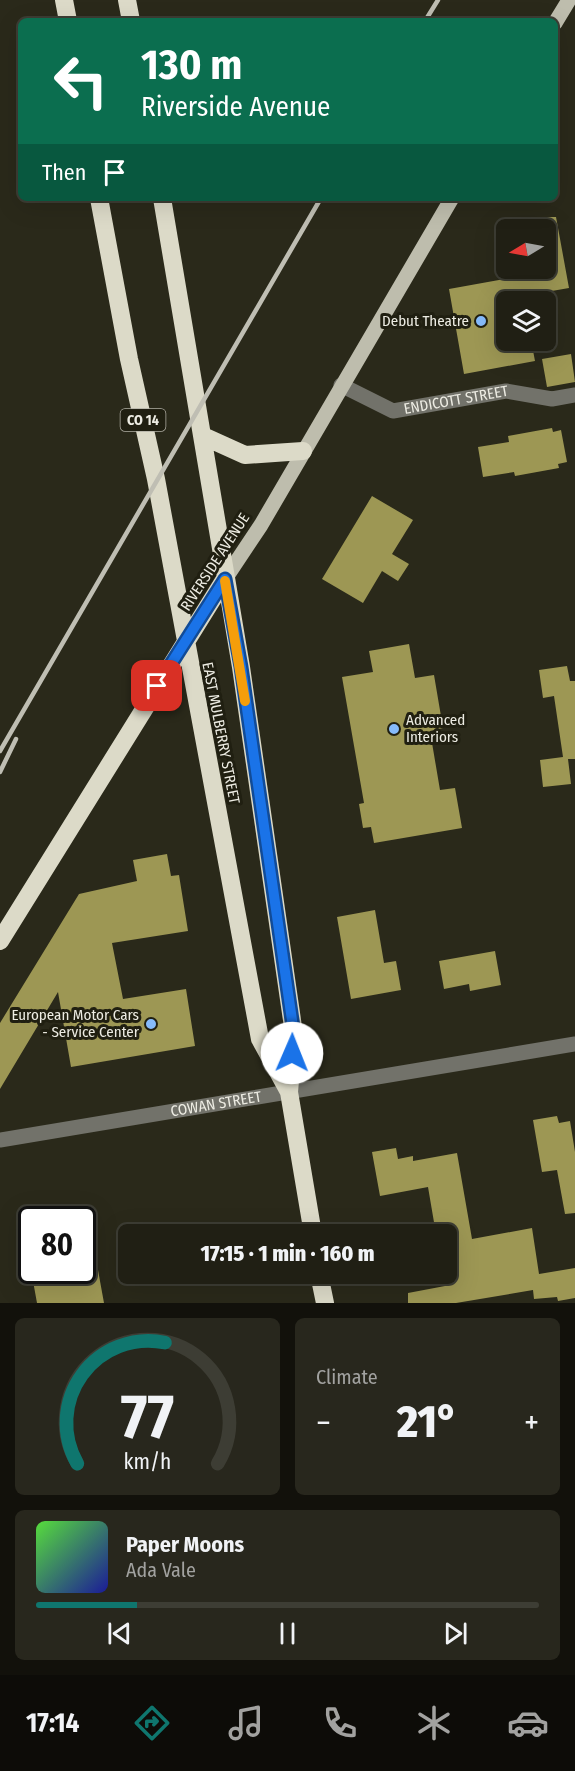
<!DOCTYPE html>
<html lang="en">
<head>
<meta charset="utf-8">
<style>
	:root { --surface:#201f14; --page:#28271d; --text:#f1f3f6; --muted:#a2a2a0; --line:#3d3d34; --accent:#0f766e }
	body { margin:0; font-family:"Fira Sans Condensed",sans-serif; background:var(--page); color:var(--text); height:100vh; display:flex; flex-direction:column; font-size:22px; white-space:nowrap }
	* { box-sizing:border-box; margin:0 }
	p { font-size:20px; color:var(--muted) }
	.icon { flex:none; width:33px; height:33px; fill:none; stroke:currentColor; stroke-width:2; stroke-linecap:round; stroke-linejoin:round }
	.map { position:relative; height:1303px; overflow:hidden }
	.details { display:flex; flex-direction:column; gap:15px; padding:15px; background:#12110b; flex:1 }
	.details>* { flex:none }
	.top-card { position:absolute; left:18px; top:18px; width:540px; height:183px; border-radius:9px; box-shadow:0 6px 24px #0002,0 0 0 2px var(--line); background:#0b6e4f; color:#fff; overflow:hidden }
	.needle { width:39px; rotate:260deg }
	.tools { position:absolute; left:496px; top:219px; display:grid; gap:12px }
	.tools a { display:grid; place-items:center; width:60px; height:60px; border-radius:9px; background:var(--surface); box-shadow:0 6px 24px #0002,0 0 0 2px var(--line); font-size:30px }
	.speed { position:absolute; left:18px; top:1206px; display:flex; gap:12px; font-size:30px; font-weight:700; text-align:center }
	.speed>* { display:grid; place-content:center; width:78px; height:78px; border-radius:50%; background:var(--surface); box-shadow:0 6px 24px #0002,0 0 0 2px var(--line); line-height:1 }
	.speed .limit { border:3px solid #111; border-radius:9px; background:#fff; color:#111 }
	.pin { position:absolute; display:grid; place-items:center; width:51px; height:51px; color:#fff; margin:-26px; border-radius:12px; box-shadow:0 3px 9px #0006 }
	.me { position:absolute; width:66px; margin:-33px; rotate:1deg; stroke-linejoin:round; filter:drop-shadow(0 0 4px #0008) }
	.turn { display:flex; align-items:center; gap:21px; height:126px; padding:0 24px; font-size:27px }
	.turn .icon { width:78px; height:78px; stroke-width:2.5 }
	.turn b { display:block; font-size:42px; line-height:51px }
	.then { display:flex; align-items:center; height:57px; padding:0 24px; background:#0003; gap:12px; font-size:22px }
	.big { font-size:45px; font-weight:800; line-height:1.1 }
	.details .card { flex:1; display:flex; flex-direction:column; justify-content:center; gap:9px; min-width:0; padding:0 21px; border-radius:9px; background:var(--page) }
	.details .dial { align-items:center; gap:0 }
	.dial svg { height:156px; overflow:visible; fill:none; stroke:var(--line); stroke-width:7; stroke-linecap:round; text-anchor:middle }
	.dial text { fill:var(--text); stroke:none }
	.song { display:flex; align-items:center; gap:18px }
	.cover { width:72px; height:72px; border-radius:9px; background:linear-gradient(135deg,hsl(110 70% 55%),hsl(240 70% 35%)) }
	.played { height:6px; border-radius:3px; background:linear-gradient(90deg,var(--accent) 20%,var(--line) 20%) }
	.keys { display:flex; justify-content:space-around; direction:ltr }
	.heat { display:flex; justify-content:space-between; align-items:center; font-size:33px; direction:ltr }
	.details .tiles { flex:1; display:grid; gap:15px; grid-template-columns:1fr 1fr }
	.card:last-child { grid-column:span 2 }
	.trip { position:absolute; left:118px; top:1224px; width:339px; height:60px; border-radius:9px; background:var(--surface); box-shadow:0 6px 24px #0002,0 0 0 2px var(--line); font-weight:800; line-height:60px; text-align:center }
	.tabs { display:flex; height:96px; justify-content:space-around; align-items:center; background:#0d0c08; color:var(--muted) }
	.tabs .icon { width:42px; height:42px }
	.tabs .active { color:var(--accent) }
	.tabs b { font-size:27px; color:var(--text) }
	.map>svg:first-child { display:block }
</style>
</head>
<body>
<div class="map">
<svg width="575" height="1303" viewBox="0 0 575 1303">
	<rect width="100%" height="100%" fill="#2a291a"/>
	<!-- building -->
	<path fill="#9d9754" d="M 546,217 L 556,217 L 569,288 L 523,296 L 524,302 L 507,302 L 507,340 L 531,340 L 535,361 L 464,374 L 449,289 L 521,276 L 520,268 L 546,268 Z
		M 571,354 L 575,382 L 547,387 L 542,359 Z
		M 552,428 L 553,432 L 561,430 L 567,462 L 558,464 L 559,468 L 515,476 L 514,472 L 483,477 L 478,447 L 509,442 L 508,436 Z
		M 372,496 L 413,520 L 392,554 L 409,564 L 398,581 L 382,571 L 363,603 L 322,579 Z
		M 409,644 L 415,678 L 434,675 L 443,728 L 430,731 L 440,790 L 455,788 L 462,828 L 374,843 L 371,827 L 363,828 L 359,804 L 364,803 L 342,677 L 373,672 L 369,651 Z
		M 567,666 L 570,681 L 575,681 L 575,759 L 568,759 L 571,784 L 543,787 L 540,760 L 563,757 L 554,696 L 543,698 L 539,670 Z
		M 167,854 L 171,876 L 179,875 L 188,931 L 112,943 L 123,999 L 186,989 L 195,1046 L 71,1067 L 58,992 L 0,1089 L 0,1023 L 79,894 L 137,881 L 133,860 Z
		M 375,910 L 384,963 L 396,961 L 401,990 L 351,999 L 337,917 Z
		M 495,951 L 501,985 L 470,991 L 469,984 L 444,989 L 439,961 Z
		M 557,1116 L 559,1123 L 570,1121 L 575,1152 L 575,1213 L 565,1214 L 557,1170 L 542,1172 L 533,1120 Z
		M 396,1148 L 398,1159 L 413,1156 L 413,1161 L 457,1153 L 472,1239 L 532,1228 L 539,1274 L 575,1268 L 575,1298 L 558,1301 L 557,1297 L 534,1299 L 533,1290 L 456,1303 L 408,1303 L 408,1293 L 445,1286 L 443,1274 L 447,1274 L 447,1234 L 436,1234 L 428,1187 L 380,1196 L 372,1152 Z
		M 31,1270 L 98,1270 L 104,1303 L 37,1303 Z"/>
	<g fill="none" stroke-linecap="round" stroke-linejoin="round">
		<!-- minor -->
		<g stroke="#72726a" stroke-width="15">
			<path id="s1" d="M 341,385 L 393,411 L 506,391 L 552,399 L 575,395"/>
			<path id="s2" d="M 0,1140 L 575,1044"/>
		</g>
		<!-- major -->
		<path stroke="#bebdad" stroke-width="15" d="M 555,23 L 569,0
			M 225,579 L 261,525 L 452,198"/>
		<!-- highway -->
		<path stroke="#dcdac8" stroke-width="18" d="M 64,0 L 68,21
			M 127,0 L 131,21
			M 99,198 L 129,359 L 156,479 L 260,1039 L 289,1092
			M 162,198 L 241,667 L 294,1034 L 289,1092 L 313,1234
			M 203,436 L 245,455 L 303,451
			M 0,941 L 225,579
			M 319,1274 L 325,1303"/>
		<!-- rail -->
		<path stroke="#bfbeb3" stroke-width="4.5" d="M 425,21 L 438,0
			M 0,751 L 321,198
			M 0,772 L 16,739"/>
	</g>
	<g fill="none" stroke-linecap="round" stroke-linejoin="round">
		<!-- route casing -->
		<g stroke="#114b97" stroke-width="15">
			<path id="route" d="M 157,686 L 225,579 L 241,667 L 294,1034 L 292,1053"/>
		</g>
		<!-- route -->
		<use href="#route" stroke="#1a73e8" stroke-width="10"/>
		<!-- slow -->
		<path stroke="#f59e0b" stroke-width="10" d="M 225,581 L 245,701"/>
	</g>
	<!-- markers -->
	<g fill="#86bbfb" stroke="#201f11" stroke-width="2">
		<circle cx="481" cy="321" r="6"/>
		<circle cx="394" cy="729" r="6"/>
		<circle cx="151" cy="1024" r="6"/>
	</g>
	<g text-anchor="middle" stroke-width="6" stroke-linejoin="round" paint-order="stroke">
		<!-- shield labels -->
		<rect fill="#201f11" stroke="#b0aea4" stroke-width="1.5" x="120.5" y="409" width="45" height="22" rx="4.5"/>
		<g font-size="14" font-weight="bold" fill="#edece3">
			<text x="143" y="425">CO 14</text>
		</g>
		<!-- poi labels -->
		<g font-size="15" fill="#edece3" stroke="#201f11" text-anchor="end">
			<text x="469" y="326">Debut Theatre</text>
			<text x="406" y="725" text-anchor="start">Advanced<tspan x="406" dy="17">Interiors</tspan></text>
			<text x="139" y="1020">European Motor Cars<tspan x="139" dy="17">- Service Center</tspan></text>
		</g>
		<!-- street labels -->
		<g font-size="15" fill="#edece3" stroke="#201f11">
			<text dy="5" stroke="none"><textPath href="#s1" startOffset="122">ENDICOTT STREET</textPath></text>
			<text transform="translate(215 562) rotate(-57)" y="5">RIVERSIDE AVENUE</text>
			<text transform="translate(221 733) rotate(79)" y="5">EAST MULBERRY STREET</text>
			<text dy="5" stroke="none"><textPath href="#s2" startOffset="219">COWAN STREET</textPath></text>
		</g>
	</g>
</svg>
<div class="tools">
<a><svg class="needle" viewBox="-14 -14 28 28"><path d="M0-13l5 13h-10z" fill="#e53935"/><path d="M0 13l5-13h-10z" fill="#a2a2a0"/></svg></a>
<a><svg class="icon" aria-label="layers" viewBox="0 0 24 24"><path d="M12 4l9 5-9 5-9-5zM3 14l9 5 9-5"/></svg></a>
</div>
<div class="speed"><div class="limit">80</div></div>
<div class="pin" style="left:157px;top:686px;background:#d93025"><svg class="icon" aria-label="arrive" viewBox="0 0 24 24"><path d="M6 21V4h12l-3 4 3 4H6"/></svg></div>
<svg class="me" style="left:292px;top:1053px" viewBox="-20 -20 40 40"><circle r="19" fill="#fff"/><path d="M0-13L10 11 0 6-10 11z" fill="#1a73e8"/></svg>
<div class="trip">17:15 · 1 min · 160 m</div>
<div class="top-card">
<div class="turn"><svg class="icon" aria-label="left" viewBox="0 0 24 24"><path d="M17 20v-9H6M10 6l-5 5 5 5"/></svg><div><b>130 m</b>Riverside Avenue</div></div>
<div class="then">Then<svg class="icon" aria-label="arrive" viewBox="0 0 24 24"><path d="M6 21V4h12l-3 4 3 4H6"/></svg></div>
</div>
</div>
<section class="details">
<div class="tiles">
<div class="card dial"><svg viewBox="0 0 100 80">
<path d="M14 69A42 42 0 1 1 86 69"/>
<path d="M14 69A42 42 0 0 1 59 7" stroke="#0f766e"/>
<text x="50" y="56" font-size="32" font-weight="700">77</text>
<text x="50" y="72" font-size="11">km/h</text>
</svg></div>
<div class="card"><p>Climate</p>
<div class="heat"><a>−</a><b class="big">21°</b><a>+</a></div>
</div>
<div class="card">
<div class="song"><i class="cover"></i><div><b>Paper Moons</b><p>Ada Vale</p></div></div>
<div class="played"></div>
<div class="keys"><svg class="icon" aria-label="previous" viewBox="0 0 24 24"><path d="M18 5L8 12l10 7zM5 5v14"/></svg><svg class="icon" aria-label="pause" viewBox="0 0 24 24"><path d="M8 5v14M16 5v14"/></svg><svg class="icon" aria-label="next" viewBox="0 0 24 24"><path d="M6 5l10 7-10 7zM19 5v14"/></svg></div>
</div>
</div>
</section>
<nav class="tabs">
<b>17:14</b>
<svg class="icon active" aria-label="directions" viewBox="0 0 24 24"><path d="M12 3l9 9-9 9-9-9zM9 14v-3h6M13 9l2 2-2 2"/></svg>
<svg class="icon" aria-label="music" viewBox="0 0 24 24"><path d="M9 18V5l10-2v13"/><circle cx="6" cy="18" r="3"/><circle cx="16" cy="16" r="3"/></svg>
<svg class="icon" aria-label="phone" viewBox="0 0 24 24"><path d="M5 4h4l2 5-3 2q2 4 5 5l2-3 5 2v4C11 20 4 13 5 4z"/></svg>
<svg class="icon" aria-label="climate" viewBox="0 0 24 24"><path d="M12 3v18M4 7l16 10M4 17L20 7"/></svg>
<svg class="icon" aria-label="car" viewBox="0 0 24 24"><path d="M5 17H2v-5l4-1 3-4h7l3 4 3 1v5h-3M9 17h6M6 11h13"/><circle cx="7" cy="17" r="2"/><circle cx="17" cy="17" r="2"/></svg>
</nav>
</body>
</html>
